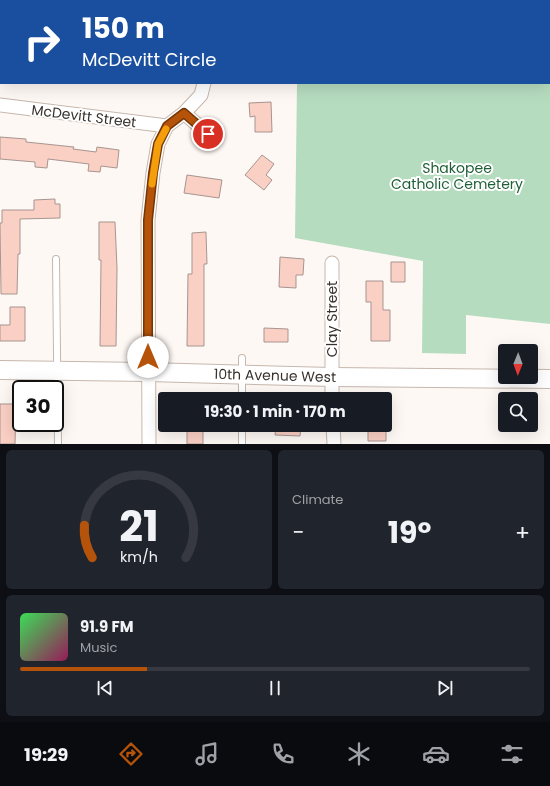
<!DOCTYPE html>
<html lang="en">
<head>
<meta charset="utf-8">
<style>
	:root { --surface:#171b24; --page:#20242c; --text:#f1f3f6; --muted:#9ea1a6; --line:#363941; --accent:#b45309 }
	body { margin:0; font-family:Poppins,sans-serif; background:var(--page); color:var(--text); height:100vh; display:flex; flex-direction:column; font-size:15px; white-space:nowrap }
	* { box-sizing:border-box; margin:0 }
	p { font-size:13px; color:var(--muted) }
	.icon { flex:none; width:22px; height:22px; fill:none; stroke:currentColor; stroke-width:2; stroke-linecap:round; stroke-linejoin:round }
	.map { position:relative; height:444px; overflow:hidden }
	.drawer { display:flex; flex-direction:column; gap:6px; padding:6px; background:#0d0f14; flex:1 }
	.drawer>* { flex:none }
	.top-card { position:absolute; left:0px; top:0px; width:550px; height:84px; box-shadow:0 4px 16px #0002; background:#1a4fa0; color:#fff; overflow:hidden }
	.needle { width:26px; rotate:181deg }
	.fabs { position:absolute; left:498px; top:344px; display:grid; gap:8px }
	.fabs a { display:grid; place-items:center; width:40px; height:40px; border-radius:4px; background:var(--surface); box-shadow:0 4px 16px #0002; font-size:20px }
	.speed { position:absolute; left:12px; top:380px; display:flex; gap:8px; font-size:20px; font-weight:700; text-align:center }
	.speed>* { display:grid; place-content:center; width:52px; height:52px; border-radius:50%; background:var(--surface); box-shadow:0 4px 16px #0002; line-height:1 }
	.speed .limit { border:2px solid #111; border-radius:6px; background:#fff; color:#111 }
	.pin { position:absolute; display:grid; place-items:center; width:34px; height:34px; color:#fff; margin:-17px; border:2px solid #fff; border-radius:50%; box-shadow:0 1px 4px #0007 }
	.me { position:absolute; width:44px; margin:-22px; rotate:0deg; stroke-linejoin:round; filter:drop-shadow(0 0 3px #0008) }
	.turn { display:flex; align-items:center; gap:14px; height:84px; padding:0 16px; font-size:18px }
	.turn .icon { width:52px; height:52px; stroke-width:2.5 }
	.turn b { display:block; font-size:28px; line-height:34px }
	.big { font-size:30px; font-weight:700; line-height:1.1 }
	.drawer .card { flex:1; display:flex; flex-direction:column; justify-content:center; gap:6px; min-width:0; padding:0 14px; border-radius:6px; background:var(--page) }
	.drawer .dial { align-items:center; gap:0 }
	.dial svg { height:104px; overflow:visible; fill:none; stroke:var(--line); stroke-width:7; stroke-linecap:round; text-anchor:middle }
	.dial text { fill:var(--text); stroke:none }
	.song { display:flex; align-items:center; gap:12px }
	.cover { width:48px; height:48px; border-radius:6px; background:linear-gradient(135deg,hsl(130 70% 55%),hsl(330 70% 35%)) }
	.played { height:4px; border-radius:2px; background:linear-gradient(90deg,var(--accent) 25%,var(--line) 25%) }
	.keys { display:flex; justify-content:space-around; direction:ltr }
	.heat { display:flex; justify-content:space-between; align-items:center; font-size:22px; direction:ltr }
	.drawer .tiles { flex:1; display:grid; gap:6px; grid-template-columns:1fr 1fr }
	.card:last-child { grid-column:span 2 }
	.trip { position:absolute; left:158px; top:392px; width:234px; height:40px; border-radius:4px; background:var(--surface); box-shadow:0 4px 16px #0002; font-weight:700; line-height:40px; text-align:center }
	.tab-bar { display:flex; height:64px; justify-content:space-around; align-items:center; background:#090b0e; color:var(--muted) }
	.tab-bar .icon { width:28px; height:28px }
	.tab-bar .on { color:var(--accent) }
	.tab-bar b { font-size:18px; color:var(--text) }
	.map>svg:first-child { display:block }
</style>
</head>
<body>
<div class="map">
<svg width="550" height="444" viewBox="0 0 550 444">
	<rect width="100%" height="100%" fill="#fef8f4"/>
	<!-- green -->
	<path fill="#b6dcbf" d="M 298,0 L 550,0 L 550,324 L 466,315 L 466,354 L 422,353 L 423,261 L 295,238 L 297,83 L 549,83 L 549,1 Z"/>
	<!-- building -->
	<path fill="#facfc4" stroke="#a79590" d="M 271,102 L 272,132 L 255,132 L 255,116 L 250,117 L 249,103 Z
		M 0,137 L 26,139 L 26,142 L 74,147 L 73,149 L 96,152 L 97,147 L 119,150 L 117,168 L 101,166 L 100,172 L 88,171 L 89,164 L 48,159 L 47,168 L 35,167 L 35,162 L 0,159 Z
		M 262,155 L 274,164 L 266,175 L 272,180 L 264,190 L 245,175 Z
		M 187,175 L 222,180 L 219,198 L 184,193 Z
		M 55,199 L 55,204 L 60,204 L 60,218 L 20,219 L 20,254 L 18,254 L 17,294 L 1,294 L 0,223 L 2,223 L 2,210 L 34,210 L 34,200 Z
		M 99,222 L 115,222 L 117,268 L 116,346 L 100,346 L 101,260 L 99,260 Z
		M 206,232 L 207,264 L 204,264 L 204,346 L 187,346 L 188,274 L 192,274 L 192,233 Z
		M 280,257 L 304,259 L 303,275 L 296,275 L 296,288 L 279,287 Z
		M 391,262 L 405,262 L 405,282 L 391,282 Z
		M 366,281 L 383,281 L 383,310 L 390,310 L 390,341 L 371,341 L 371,302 L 366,302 Z
		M 10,307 L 25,307 L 25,341 L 0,341 L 0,325 L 10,325 Z
		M 264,328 L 288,329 L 288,342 L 264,342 Z
		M 0,404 L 16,404 L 15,444 L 0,444 Z
		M 187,425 L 203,425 L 203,444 L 187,444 Z
		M 276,425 L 301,425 L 300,436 L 275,435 Z
		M 368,425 L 386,425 L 386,441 L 368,441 Z"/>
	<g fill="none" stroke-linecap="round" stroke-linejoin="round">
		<!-- lane casing -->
		<g stroke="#c6b7ad" stroke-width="8">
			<path id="lane" d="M 56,259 L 58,444
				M 242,399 L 242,358
				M 242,425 L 242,444"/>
		</g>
		<!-- street casing -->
		<g stroke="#c6b7ad" stroke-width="15">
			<path id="street" d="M 209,1 L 209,0
				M 0,105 L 167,126
				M 184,113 L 208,134
				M 332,263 L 332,399
				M 333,425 L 334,444
				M 149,444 L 148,220 L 153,173 L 158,144 L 167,126 L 184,113 L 201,95 L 204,83"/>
		</g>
		<!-- secondary casing -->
		<g stroke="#c6b7ad" stroke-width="20">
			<g id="secondary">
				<path id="s1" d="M 0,370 L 148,372 L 332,377 L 550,379"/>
			</g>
		</g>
		<!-- lane -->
		<use href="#lane" stroke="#fff" stroke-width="6"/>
		<!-- street -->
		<use href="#street" stroke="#fff" stroke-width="13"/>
		<!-- secondary -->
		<use href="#secondary" stroke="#fff" stroke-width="18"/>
	</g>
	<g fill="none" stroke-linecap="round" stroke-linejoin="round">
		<!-- route casing -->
		<g stroke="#753606" stroke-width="10">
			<path id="route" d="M 148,357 L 148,220 L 153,173 L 158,144 L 167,126 L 184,113 L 208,134"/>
		</g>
		<!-- route -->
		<use href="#route" stroke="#b45309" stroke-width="7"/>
		<!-- slow -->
		<path stroke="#f59e0b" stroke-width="7" d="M 152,184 L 158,144 L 166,129"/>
	</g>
	<g text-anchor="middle" stroke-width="4" stroke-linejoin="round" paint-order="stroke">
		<!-- street labels -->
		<g font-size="14" fill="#38322e" stroke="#fff">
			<text transform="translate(84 116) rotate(7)" y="5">McDevitt Street</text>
			<text transform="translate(332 319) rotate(-90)" y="5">Clay Street</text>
			<text dy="5" stroke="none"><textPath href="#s1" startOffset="275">10th Avenue West</textPath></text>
		</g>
		<!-- park labels -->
		<g font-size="14" fill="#1f5f37" stroke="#fff">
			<text x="457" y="173">Shakopee<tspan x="457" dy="16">Catholic Cemetery</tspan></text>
		</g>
	</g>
</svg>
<div class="fabs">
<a><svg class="needle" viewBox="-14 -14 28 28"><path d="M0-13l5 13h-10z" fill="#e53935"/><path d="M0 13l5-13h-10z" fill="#9ea1a6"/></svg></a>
<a><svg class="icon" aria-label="search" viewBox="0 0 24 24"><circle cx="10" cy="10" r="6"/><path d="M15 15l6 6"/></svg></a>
</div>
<div class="speed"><div class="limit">30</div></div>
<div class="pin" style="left:208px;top:134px;background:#d93025"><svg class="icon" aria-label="arrive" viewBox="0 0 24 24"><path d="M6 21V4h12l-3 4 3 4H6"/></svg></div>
<svg class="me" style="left:148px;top:357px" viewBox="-20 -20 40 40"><circle r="19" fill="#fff"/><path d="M0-13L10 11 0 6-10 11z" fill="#b45309"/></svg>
<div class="trip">19:30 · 1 min · 170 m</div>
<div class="top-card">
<div class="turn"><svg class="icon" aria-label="right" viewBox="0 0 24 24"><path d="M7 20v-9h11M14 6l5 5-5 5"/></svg><div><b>150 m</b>McDevitt Circle</div></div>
</div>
</div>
<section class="drawer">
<div class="tiles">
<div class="card dial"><svg viewBox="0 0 100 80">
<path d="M14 69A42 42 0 1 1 86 69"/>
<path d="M14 69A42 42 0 0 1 8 44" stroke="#b45309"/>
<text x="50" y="56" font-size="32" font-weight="700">21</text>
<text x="50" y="72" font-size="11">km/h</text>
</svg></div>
<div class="card"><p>Climate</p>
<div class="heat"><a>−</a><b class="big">19°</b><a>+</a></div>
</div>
<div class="card">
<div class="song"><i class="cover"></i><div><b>91.9 FM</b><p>Music</p></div></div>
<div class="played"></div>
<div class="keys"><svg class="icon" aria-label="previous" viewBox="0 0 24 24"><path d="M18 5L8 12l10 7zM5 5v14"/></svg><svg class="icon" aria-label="pause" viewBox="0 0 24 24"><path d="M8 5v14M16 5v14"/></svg><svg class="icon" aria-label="next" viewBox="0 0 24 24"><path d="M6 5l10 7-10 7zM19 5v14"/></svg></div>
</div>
</div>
</section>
<nav class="tab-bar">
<b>19:29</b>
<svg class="icon on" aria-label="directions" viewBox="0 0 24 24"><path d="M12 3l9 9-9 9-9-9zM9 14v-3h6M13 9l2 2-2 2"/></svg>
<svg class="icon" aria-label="music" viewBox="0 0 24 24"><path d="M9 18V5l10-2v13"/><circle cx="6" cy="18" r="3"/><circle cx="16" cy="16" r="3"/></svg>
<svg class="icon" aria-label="phone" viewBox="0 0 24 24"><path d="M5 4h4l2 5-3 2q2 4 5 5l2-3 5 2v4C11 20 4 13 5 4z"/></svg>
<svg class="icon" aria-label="climate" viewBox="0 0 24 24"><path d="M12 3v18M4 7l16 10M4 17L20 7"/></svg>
<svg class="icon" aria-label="car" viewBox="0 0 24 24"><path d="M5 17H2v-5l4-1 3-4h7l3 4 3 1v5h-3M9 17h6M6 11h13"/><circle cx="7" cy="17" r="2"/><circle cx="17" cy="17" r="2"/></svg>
<svg class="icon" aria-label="filters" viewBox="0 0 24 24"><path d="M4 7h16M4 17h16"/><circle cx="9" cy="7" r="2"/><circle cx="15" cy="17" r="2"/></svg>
</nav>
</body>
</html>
